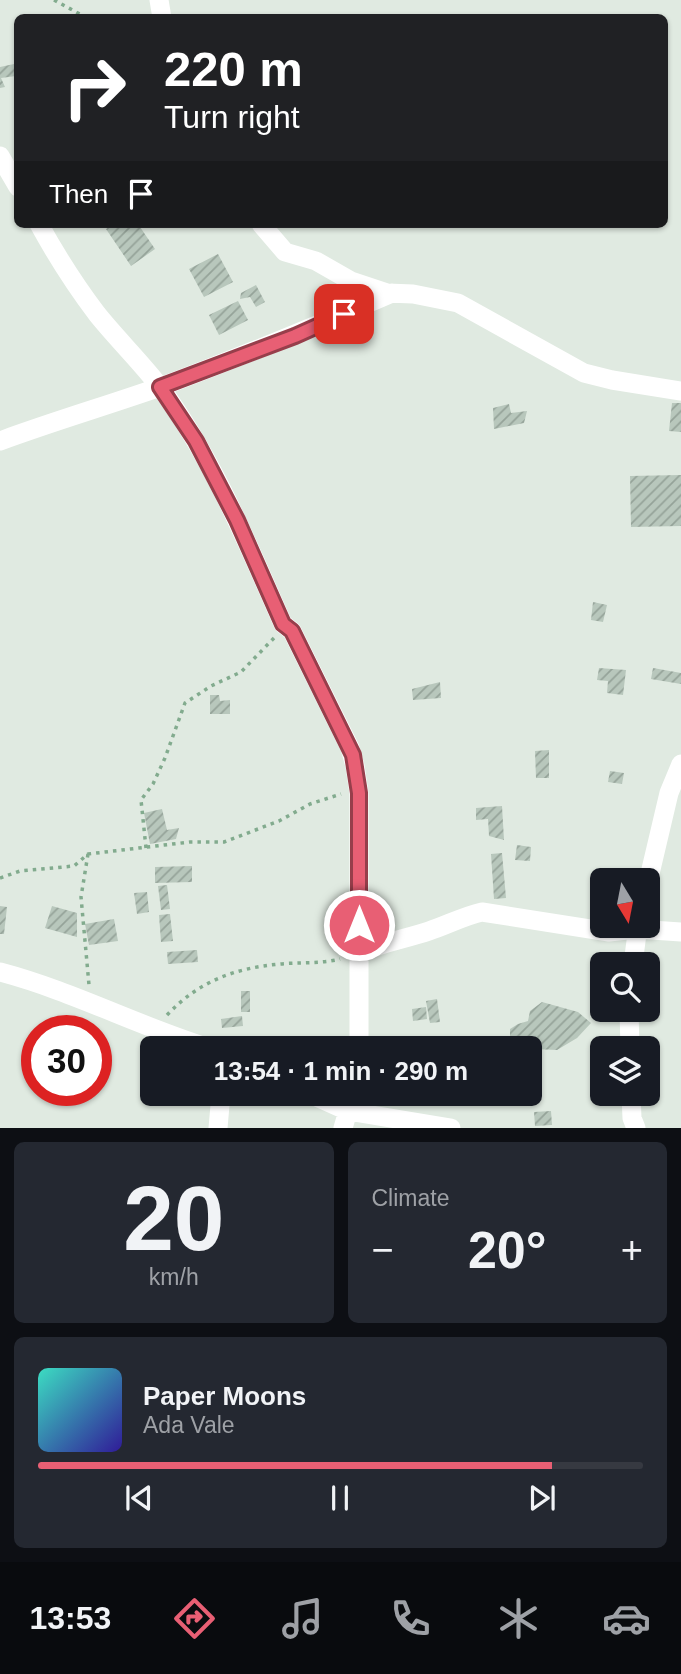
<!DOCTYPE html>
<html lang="en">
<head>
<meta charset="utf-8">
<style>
	:root { --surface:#171b24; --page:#242831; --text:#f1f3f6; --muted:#9ea1a6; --line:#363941; --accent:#e85f74 }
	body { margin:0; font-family:Helvetica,sans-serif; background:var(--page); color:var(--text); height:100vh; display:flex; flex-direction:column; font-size:26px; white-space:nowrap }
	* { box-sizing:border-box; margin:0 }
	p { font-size:23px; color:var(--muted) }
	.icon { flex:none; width:38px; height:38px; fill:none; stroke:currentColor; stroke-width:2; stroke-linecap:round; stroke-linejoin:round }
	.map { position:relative; height:1128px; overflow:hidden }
	.side { display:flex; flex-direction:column; gap:14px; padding:14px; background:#0d0f14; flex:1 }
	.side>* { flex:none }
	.guide { position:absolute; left:14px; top:14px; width:654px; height:214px; border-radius:10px; box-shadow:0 2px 5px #0004; background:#202124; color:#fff; overflow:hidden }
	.needle { width:46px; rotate:170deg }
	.controls { position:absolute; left:590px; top:868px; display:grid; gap:14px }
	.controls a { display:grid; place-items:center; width:70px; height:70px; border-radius:10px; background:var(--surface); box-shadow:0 2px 5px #0004; font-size:35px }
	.speed { position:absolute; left:21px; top:1015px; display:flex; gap:14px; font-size:35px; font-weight:700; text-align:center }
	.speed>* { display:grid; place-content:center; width:91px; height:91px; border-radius:50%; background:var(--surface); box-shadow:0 2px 5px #0004; line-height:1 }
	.speed .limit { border:10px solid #d22; background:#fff; color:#111 }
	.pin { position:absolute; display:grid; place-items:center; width:60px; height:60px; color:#fff; margin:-30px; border-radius:14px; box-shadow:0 4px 10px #0006 }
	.me { position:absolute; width:77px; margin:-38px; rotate:0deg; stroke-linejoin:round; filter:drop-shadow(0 0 5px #0008) }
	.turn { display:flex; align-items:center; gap:24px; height:147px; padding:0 35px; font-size:32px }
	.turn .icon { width:91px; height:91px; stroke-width:2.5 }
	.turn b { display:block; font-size:49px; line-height:60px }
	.then { display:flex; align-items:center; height:66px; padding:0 35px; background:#0003; gap:14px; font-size:26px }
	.big { font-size:52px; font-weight:600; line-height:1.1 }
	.side .card { flex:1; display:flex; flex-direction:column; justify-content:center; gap:10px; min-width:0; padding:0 24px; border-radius:10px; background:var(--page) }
	.side .dial { align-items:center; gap:0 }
	.dial b { font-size:91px; line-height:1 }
	.song { display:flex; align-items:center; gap:21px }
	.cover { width:84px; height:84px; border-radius:10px; background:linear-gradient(135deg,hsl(170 70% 55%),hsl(250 70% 35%)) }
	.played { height:7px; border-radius:4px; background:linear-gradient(90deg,var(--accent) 85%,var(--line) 85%) }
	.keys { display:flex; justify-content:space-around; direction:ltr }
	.heat { display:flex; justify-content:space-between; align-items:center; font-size:38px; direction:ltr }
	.side .tiles { flex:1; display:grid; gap:14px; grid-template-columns:1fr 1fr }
	.card:last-child { grid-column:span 2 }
	.trip { position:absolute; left:140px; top:1036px; width:402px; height:70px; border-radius:10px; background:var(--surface); box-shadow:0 2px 5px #0004; font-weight:600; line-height:70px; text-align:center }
	.menu { display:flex; height:112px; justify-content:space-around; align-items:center; background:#090b0e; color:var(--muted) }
	.menu .icon { width:49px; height:49px }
	.menu .active { color:var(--accent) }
	.menu b { font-size:32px; color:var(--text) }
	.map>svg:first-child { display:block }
</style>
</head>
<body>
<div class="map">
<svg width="681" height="1128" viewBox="0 0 681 1128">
	<defs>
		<pattern id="building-hatch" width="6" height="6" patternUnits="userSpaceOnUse" patternTransform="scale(1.75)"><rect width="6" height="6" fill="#b8c7bc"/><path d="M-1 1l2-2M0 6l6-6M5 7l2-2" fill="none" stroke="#95a399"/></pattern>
	</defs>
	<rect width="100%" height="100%" fill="#e0eae1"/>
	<!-- building -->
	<path fill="url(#building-hatch)" d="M 14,64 L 16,76 L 1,78 L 5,87 L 0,88 L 0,67 Z
		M 114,224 L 138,224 L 155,249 L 131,266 L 106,229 Z
		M 218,254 L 233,282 L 204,297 L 189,269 Z
		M 256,285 L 265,302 L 256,307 L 250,297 L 240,299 L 241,293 Z
		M 238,301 L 248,320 L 219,335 L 209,315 Z
		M 672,403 L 681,403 L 681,432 L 669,431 Z
		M 509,404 L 511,413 L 527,411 L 524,423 L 494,429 L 493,408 Z
		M 681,475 L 681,526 L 631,527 L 630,476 Z
		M 593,602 L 607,605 L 603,622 L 591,620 Z
		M 599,668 L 626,670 L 623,695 L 607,693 L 608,681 L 597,680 Z
		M 653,668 L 681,673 L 681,684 L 651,679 Z
		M 440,682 L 441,698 L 413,700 L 412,689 Z
		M 210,695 L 219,695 L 220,701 L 230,700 L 230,714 L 210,714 Z
		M 549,750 L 549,778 L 536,778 L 535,751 Z
		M 610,771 L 624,773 L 622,784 L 608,782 Z
		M 502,806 L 504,840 L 489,836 L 488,819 L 476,820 L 476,808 Z
		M 162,809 L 167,830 L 179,828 L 176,839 L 150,844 L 144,813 Z
		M 517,845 L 531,847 L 530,861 L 515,860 Z
		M 502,853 L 506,898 L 494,899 L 491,854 Z
		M 192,866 L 192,882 L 155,883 L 155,867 Z
		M 167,885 L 170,909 L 161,910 L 158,886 Z
		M 147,892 L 149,912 L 137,914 L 134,893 Z
		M 0,906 L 7,907 L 4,934 L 0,934 Z
		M 52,906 L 77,913 L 77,937 L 45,928 Z
		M 170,914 L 173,941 L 161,942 L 159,915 Z
		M 114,919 L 118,941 L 89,945 L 85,924 Z
		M 197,950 L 198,962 L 168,964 L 167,952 Z
		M 241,991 L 250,991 L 250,1012 L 241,1012 Z
		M 437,999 L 440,1022 L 430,1023 L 426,1001 Z
		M 542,1002 L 578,1012 L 591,1023 L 577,1038 L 557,1050 L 510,1048 L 510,1029 L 518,1024 L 528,1021 L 530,1011 Z
		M 426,1007 L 427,1019 L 413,1021 L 412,1009 Z
		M 242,1016 L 243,1026 L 222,1028 L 221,1019 Z
		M 551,1111 L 552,1125 L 535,1126 L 534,1112 Z"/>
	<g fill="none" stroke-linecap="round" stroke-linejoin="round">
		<!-- path -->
		<path stroke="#82ab8e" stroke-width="3.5" stroke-dasharray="3.5 5" stroke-linecap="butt" d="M 54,0 L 87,18
			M 146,848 L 141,800 L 153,784 L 165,758 L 185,703 L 211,686 L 241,672 L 274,638
			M 88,854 L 81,897 L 89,985
			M 0,878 L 20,871 L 74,866 L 88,854 L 190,842 L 224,842 L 279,821 L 310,804 L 341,794
			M 167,1015 C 198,982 234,968 280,964 C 300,962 320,964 340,959"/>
		<!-- street -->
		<path stroke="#fff" stroke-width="19" d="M 159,0 L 162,18
			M 0,156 L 18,187
			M 39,224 C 56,255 75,285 97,314 C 117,339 140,361 160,387 C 213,458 247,543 283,624 L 292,631 L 350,748 L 355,766 L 359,793 L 359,1048
			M 261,224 L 285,252 L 316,261 L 351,281 L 387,293 L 413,294 L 458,303 L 584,373 L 612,380 L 681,391
			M 0,441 C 54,421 109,405 163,386 C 240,357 316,326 392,293
			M 648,882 L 669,793 L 681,764
			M 360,953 C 382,942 406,939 429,931 C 447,925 464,916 482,912 L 609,932 L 637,929 L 681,932
			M 633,964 L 638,926
			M 0,972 C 72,991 138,1026 209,1048
			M 629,1010 L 630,1048
			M 310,1094 L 348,1111 L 451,1128
			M 631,1094 L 632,1118 L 636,1128
			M 218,1128 L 221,1094
			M 343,1128 L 353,1094"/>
	</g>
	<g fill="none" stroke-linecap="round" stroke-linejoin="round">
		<!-- route casing -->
		<g stroke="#973e4b" stroke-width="18">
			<path id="route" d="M 344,314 L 295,336 L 160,387 L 196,441 L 237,520 L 283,624 L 292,631 L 353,755 L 359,793 L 359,925"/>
		</g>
		<!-- route -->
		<use href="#route" stroke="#e85f74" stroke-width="12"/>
	</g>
</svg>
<div class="controls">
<a><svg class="needle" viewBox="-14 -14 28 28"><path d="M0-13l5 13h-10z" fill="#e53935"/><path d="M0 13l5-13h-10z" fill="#9ea1a6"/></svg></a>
<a><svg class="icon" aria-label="search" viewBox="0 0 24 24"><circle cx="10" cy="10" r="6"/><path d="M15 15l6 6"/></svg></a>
<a><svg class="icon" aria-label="layers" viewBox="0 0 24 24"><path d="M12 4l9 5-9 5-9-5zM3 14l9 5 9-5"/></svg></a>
</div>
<div class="speed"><div class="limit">30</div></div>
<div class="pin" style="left:344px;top:314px;background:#d93025"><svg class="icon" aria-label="arrive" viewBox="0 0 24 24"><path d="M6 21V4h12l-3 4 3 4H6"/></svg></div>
<svg class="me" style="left:359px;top:925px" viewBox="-20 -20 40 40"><circle r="17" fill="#e85f74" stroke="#fff" stroke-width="3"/><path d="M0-11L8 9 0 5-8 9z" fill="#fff"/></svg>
<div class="trip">13:54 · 1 min · 290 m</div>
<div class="guide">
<div class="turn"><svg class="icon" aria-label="right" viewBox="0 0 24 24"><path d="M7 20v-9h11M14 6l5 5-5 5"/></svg><div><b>220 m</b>Turn right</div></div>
<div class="then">Then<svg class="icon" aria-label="arrive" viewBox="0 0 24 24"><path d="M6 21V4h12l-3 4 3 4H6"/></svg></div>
</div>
</div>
<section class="side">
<div class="tiles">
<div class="card dial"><b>20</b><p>km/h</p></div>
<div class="card"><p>Climate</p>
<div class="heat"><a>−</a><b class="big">20°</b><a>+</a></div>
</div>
<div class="card">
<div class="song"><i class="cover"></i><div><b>Paper Moons</b><p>Ada Vale</p></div></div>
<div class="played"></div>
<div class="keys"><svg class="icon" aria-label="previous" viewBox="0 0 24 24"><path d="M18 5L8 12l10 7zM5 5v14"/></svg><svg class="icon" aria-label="pause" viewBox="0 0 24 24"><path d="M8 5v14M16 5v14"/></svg><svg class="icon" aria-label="next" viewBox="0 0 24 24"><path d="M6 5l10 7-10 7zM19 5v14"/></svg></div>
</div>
</div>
</section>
<nav class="menu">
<b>13:53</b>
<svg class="icon active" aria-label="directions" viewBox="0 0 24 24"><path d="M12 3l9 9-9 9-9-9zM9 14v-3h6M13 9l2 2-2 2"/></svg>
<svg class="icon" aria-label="music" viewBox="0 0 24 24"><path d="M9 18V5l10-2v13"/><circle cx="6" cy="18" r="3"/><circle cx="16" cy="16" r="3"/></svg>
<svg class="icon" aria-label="phone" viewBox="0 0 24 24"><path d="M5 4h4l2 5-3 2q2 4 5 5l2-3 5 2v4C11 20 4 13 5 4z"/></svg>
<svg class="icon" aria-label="climate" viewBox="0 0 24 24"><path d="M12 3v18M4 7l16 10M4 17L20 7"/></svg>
<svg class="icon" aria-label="car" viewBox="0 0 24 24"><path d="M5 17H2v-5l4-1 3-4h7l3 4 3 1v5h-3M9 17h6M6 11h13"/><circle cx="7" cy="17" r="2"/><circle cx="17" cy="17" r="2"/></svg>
</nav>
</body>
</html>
